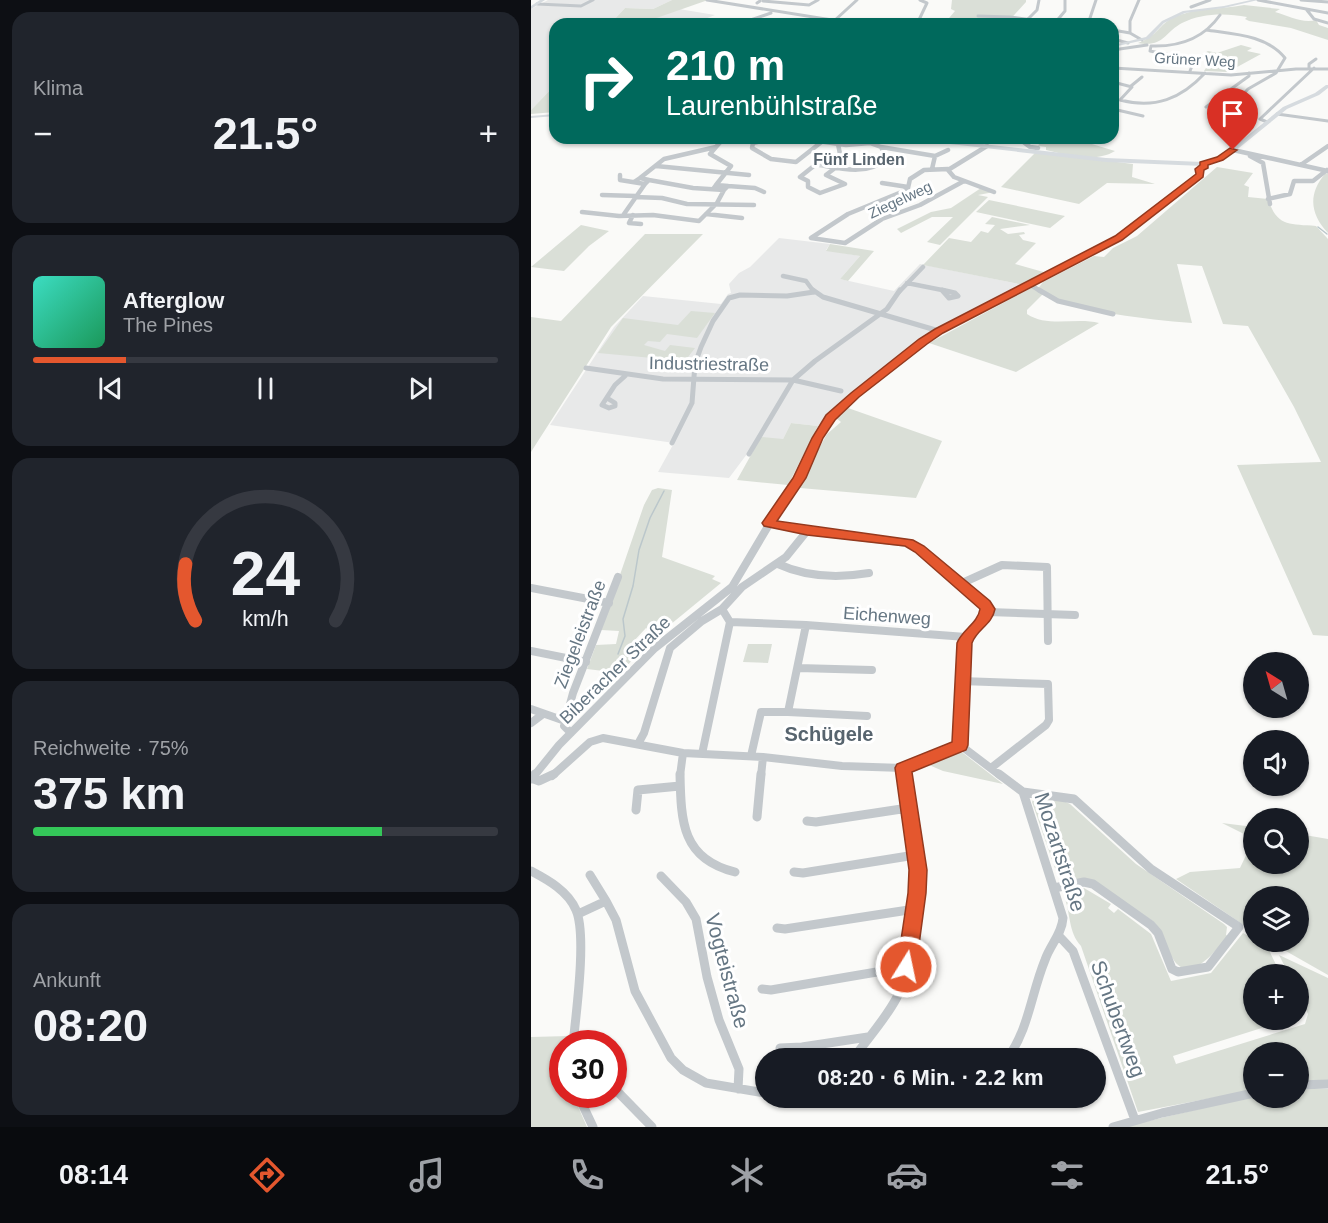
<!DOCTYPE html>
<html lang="de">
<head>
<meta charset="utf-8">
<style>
	:root { --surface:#171b24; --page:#20242c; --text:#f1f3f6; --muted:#9ea1a6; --line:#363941; --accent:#e4572e }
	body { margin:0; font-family:Helvetica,sans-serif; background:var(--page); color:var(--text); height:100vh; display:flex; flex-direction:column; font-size:22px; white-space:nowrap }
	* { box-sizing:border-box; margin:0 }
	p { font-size:20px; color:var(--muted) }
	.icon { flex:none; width:33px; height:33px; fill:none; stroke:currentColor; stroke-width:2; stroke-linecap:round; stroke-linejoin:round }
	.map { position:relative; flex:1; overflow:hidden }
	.side { display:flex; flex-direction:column; gap:12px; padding:12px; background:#0d0f14; width:531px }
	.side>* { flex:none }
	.guide { position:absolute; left:18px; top:18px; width:570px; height:126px; border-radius:18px; box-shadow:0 2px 4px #0004; background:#00695c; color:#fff; overflow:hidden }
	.needle { width:39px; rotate:323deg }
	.buttons { position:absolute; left:712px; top:652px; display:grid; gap:12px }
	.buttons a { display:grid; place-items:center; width:66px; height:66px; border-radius:50%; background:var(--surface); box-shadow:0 2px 4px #0004; font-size:30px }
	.speed { position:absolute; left:18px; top:1030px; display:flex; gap:12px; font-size:30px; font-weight:700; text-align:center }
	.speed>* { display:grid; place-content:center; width:78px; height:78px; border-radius:50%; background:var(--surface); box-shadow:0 2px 4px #0004; line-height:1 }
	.speed .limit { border:9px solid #d22; background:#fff; color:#111 }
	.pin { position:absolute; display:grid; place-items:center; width:51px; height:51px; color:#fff; margin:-62px -26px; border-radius:50% 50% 50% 0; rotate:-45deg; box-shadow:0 0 6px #0007 }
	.pin .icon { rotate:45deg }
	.me { position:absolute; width:66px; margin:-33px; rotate:10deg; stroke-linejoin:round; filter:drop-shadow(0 0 4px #0008) }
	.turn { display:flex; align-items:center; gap:21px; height:126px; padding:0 18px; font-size:27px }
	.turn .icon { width:78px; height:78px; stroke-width:2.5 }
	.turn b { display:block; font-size:42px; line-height:51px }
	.big { font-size:45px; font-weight:700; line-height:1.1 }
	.side .tile { flex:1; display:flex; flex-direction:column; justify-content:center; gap:9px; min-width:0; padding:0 21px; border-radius:18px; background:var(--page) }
	.side .dial { align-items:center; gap:0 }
	.dial svg { height:156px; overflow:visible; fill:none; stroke:var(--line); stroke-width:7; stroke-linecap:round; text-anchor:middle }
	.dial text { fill:var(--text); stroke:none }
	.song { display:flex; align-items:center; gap:18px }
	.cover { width:72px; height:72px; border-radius:9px; background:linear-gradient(135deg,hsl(170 70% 55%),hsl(150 70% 35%)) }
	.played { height:6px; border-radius:3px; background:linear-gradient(90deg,var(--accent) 20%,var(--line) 20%) }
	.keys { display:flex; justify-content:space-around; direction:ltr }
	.heat { display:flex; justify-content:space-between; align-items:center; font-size:33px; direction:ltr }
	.charge { height:9px; border-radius:4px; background:linear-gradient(90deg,#34c759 75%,var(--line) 0) }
	.trip { position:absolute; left:224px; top:1048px; width:351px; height:60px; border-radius:30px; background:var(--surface); box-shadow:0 2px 4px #0004; font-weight:700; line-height:60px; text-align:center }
	.tab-bar { display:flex; height:96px; justify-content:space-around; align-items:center; background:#090b0e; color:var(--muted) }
	.tab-bar .icon { width:42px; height:42px }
	.tab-bar .selected { color:var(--accent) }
	.tab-bar b { font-size:27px; color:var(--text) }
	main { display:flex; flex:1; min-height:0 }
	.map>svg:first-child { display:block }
</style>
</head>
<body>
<main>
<section class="side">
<div class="tile"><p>Klima</p>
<div class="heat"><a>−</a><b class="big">21.5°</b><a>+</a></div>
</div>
<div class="tile">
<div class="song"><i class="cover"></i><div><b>Afterglow</b><p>The Pines</p></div></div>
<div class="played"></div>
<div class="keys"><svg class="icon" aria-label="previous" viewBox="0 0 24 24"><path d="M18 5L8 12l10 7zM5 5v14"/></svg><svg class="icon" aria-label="pause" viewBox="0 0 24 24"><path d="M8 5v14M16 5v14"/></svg><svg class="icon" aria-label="next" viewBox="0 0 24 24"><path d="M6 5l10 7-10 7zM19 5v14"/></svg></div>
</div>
<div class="tile dial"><svg viewBox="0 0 100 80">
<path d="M14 69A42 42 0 1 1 86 69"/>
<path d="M14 69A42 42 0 0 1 9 40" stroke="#e4572e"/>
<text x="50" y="56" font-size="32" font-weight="700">24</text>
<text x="50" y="72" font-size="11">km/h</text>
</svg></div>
<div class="tile"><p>Reichweite · 75%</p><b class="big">375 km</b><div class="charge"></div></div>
<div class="tile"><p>Ankunft</p><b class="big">08:20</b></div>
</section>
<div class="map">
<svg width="797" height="1127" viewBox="0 0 797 1127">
	<rect width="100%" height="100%" fill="#fafaf8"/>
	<!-- built -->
	<path fill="#e8e9e9" d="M 17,0 L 141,0 L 122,9 L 94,8 L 79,24 L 24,24 L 24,85 L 0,110 L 0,9 Z
		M 148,9 L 184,15 L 161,24 L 116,21 Z
		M 248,238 L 299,244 L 295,250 L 329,256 L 309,279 L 363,291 L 389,264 L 493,285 L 399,332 L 318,394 L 287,426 L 260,423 L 252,439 L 216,454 L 198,478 L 127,472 L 143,443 L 19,425 L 83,327 L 112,296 L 190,304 L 197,294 L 200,293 L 198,284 L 208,273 L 219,267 Z"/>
	<!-- green -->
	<path fill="#dadfd7" d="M 141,0 L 177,0 L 117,21 L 137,24 L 79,24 L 94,8 L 122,9 Z
		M 421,0 L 495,0 L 495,2 L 475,24 L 413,24 L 424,11 L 420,9 Z
		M 713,5 L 749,9 L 744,12 C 758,16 772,24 785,20 L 788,25 L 797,28 L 797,40 L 760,28 L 718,21 L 714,19 L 716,17 C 695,13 671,13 651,23 C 634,32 632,48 607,43 C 628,35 627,25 642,18 C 664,7 689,10 713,5 Z
		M 710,45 L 721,48 L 716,51 L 730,54 L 697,72 L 673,71 L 681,59 L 667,57 L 677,51 L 686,53 Z
		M 24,85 L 24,112 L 0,114 L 0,110 Z
		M 500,138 L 541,138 L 584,151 C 565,163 537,155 515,150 L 515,147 L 507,146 L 508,144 Z
		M 505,152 L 602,164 L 601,177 L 624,184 L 576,183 L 548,204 L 470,187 Z
		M 686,167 L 722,173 L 713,185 L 718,187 L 717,197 L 737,199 C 746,227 758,224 785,226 L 797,239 L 797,636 L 782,635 L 706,465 L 790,462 L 763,407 L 717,326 L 692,324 L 671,266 L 646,264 L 661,323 C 611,319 558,313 512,294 L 496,310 L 496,314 C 517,328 545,317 568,323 L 485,372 L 398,343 L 502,287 L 506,290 L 512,282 L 563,256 L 573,257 L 582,248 L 606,236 Z
		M 797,173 L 797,233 C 780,215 776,195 794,174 Z
		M 450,188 L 463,192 L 447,195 L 457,197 L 409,245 L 396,242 L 422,217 L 401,217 L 370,233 L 366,229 L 400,212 L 420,208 Z
		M 458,200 L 534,216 L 519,228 L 445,212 Z
		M 461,217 L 499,225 L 469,229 L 477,234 L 493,232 L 494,234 L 488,235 L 492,240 L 505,243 L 484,264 L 516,273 L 493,285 L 392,265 L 418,238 L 440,242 L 450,231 L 457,233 L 464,225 L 454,224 Z
		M 50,225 L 78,231 L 58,246 L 33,271 L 0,267 Z
		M 114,234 L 172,234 L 80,327 L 0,452 L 0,317 L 30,321 Z
		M 299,244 L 343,251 L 317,281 L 309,279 L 329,256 L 295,251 Z
		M 160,311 L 184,313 L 166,338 L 136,334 L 129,342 L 117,341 L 113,345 L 134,351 L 139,345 L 164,348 L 154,361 L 67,353 L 92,318 L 147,325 Z
		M 317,408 L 411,441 L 385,498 L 269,488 L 285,450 L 287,450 L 296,434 L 310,422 L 305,418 Z
		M 260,423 L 287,426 L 257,485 L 206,480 L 230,437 L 252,439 Z
		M 127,488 L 141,490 L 131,557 L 184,576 L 181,579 L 190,583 L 134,629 L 131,627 L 123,633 L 115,628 L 101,643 L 111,647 L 110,651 L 89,673 L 56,669 L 65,645 L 85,644 L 88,631 L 70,630 L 113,505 L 121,490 Z
		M 217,644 L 241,644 L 237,663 L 212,662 Z
		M 422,752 L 432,753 L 472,784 L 412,771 L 398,765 Z
		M 503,798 L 531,800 L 539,804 L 605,864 L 693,924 L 696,927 L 695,935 L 697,936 C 686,949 659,986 642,959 C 634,947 633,933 623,922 L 561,880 L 537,882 L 527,877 L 501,802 Z
		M 691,823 L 723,827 L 723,864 L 768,864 L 768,834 L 797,839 L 797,975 L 739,942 L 768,942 L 768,897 L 723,897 L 723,932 L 645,879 L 659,872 L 709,868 L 718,849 L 715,835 Z
		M 553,888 L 580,904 L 577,908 L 583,913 L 587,909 L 620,934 L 640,981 L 680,973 L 712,933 L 723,939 L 723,942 L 737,948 L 750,975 L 723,975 L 723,1020 L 756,1020 L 642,1056 L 645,1064 L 774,1024 L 777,1014 L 768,995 L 768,975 L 758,975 L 748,955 L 797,978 L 797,1082 L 768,1082 L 768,1053 L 723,1053 L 723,1090 L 607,1112 L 550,946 C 537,932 540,914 533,896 L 536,891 Z
		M 38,1036 L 37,1044 L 32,1044 L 32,1095 L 42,1095 L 56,1127 L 0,1127 L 0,1037 Z
		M 768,1088 L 797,1089 L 797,1127 L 592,1127 L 723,1096 L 768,1098 Z"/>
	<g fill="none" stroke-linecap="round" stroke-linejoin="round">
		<!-- stream -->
		<path stroke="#bbc7cb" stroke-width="1.5" d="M 787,227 L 796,234
			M 87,654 L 94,636 L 92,619 L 102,586 L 108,550 L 119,518 L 133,491"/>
		<!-- minor-tunnel -->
		<path stroke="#d5d9db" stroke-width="4.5" stroke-dasharray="4.5 2" stroke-linecap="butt" d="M 288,165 L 294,166"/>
		<!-- minor-far4 -->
		<path stroke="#c3c8cc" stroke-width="3" d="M 176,0 L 326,24
			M 727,0 L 797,13
			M 770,0 L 797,2
			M 232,1 L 278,5 L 287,0
			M 226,3 L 229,1
			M 6,4 L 50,6 L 62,0
			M 660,7 L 679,0
			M 775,9 L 783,19 L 797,23
			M 447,16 L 479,17 L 531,24
			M 496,20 L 506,10 L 508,0
			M 217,21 L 230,24
			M 303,21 L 326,0
			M 208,24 L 240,13
			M 386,24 L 396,3 L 389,0
			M 523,24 L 534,11 L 534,0
			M 557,24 L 565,0
			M 582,30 L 599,33 L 611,40
			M 675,30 C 702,34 736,35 754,58 L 745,73 L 717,89 L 692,116
			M 599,33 L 599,21 L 608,0
			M 582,39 L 597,43
			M 582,50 L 616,45
			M 582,68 L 700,75 L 765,69 L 797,69
			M 778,68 L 778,64 L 785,59
			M 659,71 L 663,61 L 660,59 L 619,51 L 620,46 C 648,47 673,38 689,15
			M 582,82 L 601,87 L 589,100 C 624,109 650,99 674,73
			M 600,86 L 611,77
			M 675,107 L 718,76 L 718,73
			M 582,109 L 612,116
			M 746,114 L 797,121
			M 736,122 L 729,119 L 783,68"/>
		<!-- minor-far3 -->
		<path stroke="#c3c8cc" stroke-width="4.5" d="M 212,138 L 222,143 L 221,148 L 240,159 L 265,162 L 293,140
			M 266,138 L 315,145 L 339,143 L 350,147 L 356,159 C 338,174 316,170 294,166
			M 442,138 L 452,138
			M 487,138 L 499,147 L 507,148
			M 222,143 L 243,138
			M 307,144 L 309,154 L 307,159
			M 456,146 L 417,170 L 423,177 L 463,192
			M 185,147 L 179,154 L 200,166 L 185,185
			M 350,147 L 404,156 L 401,169
			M 702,150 L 797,171
			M 404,156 L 417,150
			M 719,156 L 732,163 L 739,204
			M 771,164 L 797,146
			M 284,165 L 269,177 L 277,181 L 277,187 L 289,193 L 314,184 L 295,175 L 304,168
			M 125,166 L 218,175
			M 89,175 L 89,180 L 114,184 L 118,180 L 109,178 L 103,182
			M 109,178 L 133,159 L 185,147 L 193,138
			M 118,180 L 162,188 L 193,190 L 197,186 L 185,185 L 182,189
			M 351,183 L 377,187
			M 197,186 L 224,188 L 233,192
			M 71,195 L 105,196
			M 104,197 L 131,198 L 156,204 L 223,205
			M 737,199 L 759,194 L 763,181 L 782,181 L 796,170
			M 51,212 L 88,216 L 122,215 L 168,221 L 186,203 L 193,190
			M 93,214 L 114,184
			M 175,214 L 211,218
			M 102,215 L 98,223 L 110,224
			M 280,238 L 314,243 L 351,219 L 389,205 L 433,181
			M 280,238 L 317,214 L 373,191 L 377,188 L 379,179 L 393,170 L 417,169
			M 252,276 L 275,281 L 283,292
			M 376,283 L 411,290
			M 498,284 L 511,292
			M 411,290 L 417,292
			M 368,292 L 392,267
			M 484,292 L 587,238 L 669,175 L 668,169"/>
		<!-- minor-far2 -->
		<path stroke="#c3c8cc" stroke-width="5" d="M 282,290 L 292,297 L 408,331
			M 411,290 L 424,293 L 427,296 L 418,298 Z
			M 508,290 L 527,301 L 582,314
			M 55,368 L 132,379 L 262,380 L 284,361 L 356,309 L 369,290
			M 76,398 L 84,403 L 84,406 L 78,408 L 71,405 L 84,385 L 94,376
			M 141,443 L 161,403 L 164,364 L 170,347 L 182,321 L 198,298 L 209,295 L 256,296 L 283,292
			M 218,454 L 262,380 L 310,391
			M 251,503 L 268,478 L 299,418 L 324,395 L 408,331 L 487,290"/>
		<!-- minor-far1 -->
		<path stroke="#c3c8cc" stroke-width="8" d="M 238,523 L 276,531 L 377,543 L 388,549 L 454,604 L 456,615 L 436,634 L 433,643 L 429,745
			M 247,564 C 275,577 308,578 338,573
			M 429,584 L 471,565 L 516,567 L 517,641
			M 0,588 L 78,603
			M 457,612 L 544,615
			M 199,622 L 275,625 L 257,712 L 230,712 L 220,756
			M 275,625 L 435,637
			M 0,651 L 55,662
			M 267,668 L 341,670
			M 430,681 L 517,684 L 518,720 L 515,725 L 460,768
			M 0,709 L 34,721
			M 257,712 L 336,716
			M 0,723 L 12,714
			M 40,733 L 33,726 L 42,693 L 87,577
			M 107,744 L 113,733 L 139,648 L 171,621 L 191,609
			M 429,745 L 470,776
			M 171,754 L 199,622 L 191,609 L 211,587 L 255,557 L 276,531
			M 372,768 L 372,776
			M 3,776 L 28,745 L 124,648 L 201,587 L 252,501
			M 21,776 L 59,742 L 72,738 L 152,753 L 232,757 L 311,766 L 372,768 L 429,745
			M 149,776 L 152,753
			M 230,776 L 232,757"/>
		<!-- minor -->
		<path stroke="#c3c8cc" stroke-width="9" d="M 149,774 C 150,822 151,859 204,872
			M 468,774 L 492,792 L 532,918 C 531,934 519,945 514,960 C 500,994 498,1029 476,1059
			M 0,778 L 8,781 L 23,774
			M 0,779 L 4,774
			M 492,792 L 543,799 L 620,869 L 708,927 L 677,967 L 647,972 L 641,969 L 627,933 L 620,925 L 562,884 L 553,882 L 523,888
			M 105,810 L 107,790 L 149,786
			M 226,817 L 230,774
			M 276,821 L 285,822 L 377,808
			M 0,871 C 17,880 37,891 45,910 C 56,935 45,1014 42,1044
			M 263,872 L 272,873 L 384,855
			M 59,875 L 75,901
			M 130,876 L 155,902 L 165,919 L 176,977 L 188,1020 L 208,1069 L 207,1089
			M 47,914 L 75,901 L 85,920 L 104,991 L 140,1058 L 152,1070 L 175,1083 L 234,1093
			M 246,928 L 254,929 L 384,909
			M 528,936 L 542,951 L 604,1120
			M 231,989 L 240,990 L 375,967
			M 249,1048 L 271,1047 L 337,1037
			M 322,1059 C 336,1039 353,1021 365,999 C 382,968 390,905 387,869 C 384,837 372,807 372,774
			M 768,1085 L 797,1084
			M 82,1087 L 121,1127
			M 47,1095 L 62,1127
			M 582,1127 L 631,1113 L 723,1093"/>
		<!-- major -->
		<path fill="#d6dbdf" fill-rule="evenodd" d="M 9,0 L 14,0 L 0,9 L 0,6 Z
			M 720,0 L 727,0 L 693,8 L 654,13 L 633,23 L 618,39 L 582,47 L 582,45 L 615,37 L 631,21 L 652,11 L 693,6 Z
			M 795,85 L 797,85 L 797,88 L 788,95 L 756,109 L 698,156 L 672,166 L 575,162 L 384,140 L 381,138 L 398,138 L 575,158 L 671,162 L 694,154 L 752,107 L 784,93 Z
			M 24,114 L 24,116 L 0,118 L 0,116 Z"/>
	</g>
	<!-- route -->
	<path fill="#e4572e" stroke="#94391e" stroke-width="1.5" d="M 699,148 L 706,150 L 692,160 L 677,165 L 677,168 L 673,170 L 672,177 L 591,240 L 412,333 L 396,344 L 328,397 L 304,420 L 292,438 L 275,478 L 246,521 L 382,540 L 393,546 L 459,601 L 464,609 C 461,625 446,629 441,643 L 437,745 L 435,750 L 381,772 L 396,870 L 395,893 L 385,967 L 382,973 L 375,975 L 369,973 L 366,967 L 377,893 L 378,870 L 364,768 L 366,764 L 421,742 L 426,643 C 431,630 447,623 449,609 L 384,552 L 374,546 L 276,535 L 233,526 L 231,523 L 262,478 L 281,438 L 295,415 L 320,393 L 388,339 L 404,329 L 584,236 L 665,174 L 664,169 L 669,165 L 669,162 L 686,157 Z"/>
	<g text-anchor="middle" stroke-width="6" stroke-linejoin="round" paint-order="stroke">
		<!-- far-street labels -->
		<g font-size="15" fill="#657683" stroke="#fff">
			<text transform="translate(664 60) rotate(3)" y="5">Grüner Weg</text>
			<text transform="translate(369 200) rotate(-25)" y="5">Ziegelweg</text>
		</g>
		<!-- far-neighbourhood labels -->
		<g font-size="16" font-weight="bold" fill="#57646e" stroke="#fff">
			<text x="328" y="165">Fünf Linden</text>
		</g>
		<!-- street labels -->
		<g font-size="18" fill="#657683" stroke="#fff">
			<text transform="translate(178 364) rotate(1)" y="6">Industriestraße</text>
			<text transform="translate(356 616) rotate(4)" y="6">Eichenweg</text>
			<text transform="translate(49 634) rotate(-69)" y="6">Ziegeleistraße</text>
			<text transform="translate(84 670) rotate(-44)" y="6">Biberacher Straße</text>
		</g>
		<!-- neighbourhood labels -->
		<g font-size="20" font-weight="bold" fill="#57646e" stroke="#fff">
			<text x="298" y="741">Schügele</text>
		</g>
		<!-- near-street labels -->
		<g font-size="21" fill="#657683" stroke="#fff">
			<text transform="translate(529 852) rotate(72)" y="7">Mozartstraße</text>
			<text transform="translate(196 971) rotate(75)" y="7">Vogteistraße</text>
			<text transform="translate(587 1019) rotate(70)" y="7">Schubertweg</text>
		</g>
	</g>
</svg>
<div class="buttons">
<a><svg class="needle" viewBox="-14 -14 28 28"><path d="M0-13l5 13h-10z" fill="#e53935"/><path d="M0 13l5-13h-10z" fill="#9ea1a6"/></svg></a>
<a><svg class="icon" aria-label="sound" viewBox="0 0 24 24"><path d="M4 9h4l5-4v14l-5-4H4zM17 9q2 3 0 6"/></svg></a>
<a><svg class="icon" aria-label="search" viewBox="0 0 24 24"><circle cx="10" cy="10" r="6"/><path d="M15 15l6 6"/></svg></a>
<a><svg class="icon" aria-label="layers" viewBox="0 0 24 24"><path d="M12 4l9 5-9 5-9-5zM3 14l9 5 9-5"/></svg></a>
<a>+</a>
<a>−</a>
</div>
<div class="speed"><div class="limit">30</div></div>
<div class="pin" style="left:702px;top:150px;background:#d93025"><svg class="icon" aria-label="arrive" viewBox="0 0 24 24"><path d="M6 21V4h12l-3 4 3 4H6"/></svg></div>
<svg class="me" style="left:375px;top:967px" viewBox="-20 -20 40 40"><circle r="17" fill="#e4572e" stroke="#fff" stroke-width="3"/><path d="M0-11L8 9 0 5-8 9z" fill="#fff"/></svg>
<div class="trip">08:20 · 6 Min. · 2.2 km</div>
<div class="guide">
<div class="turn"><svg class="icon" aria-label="right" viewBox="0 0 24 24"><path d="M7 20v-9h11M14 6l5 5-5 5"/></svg><div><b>210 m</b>Laurenbühlstraße</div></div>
</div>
</div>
</main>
<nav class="tab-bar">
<b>08:14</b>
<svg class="icon selected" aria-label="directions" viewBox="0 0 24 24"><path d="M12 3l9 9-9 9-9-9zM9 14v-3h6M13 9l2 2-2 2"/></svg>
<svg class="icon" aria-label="music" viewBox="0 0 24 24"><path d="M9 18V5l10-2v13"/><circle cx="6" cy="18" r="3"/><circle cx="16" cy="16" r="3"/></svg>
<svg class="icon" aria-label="phone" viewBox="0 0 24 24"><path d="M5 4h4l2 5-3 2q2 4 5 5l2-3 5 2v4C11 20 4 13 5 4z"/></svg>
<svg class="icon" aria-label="climate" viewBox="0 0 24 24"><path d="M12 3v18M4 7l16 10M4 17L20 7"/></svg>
<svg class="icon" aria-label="car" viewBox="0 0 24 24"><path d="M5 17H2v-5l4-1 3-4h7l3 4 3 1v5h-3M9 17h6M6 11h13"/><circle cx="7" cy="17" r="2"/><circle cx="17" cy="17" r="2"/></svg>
<svg class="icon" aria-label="filters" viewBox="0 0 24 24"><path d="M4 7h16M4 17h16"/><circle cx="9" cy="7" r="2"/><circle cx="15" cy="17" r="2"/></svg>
<b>21.5°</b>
</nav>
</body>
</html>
